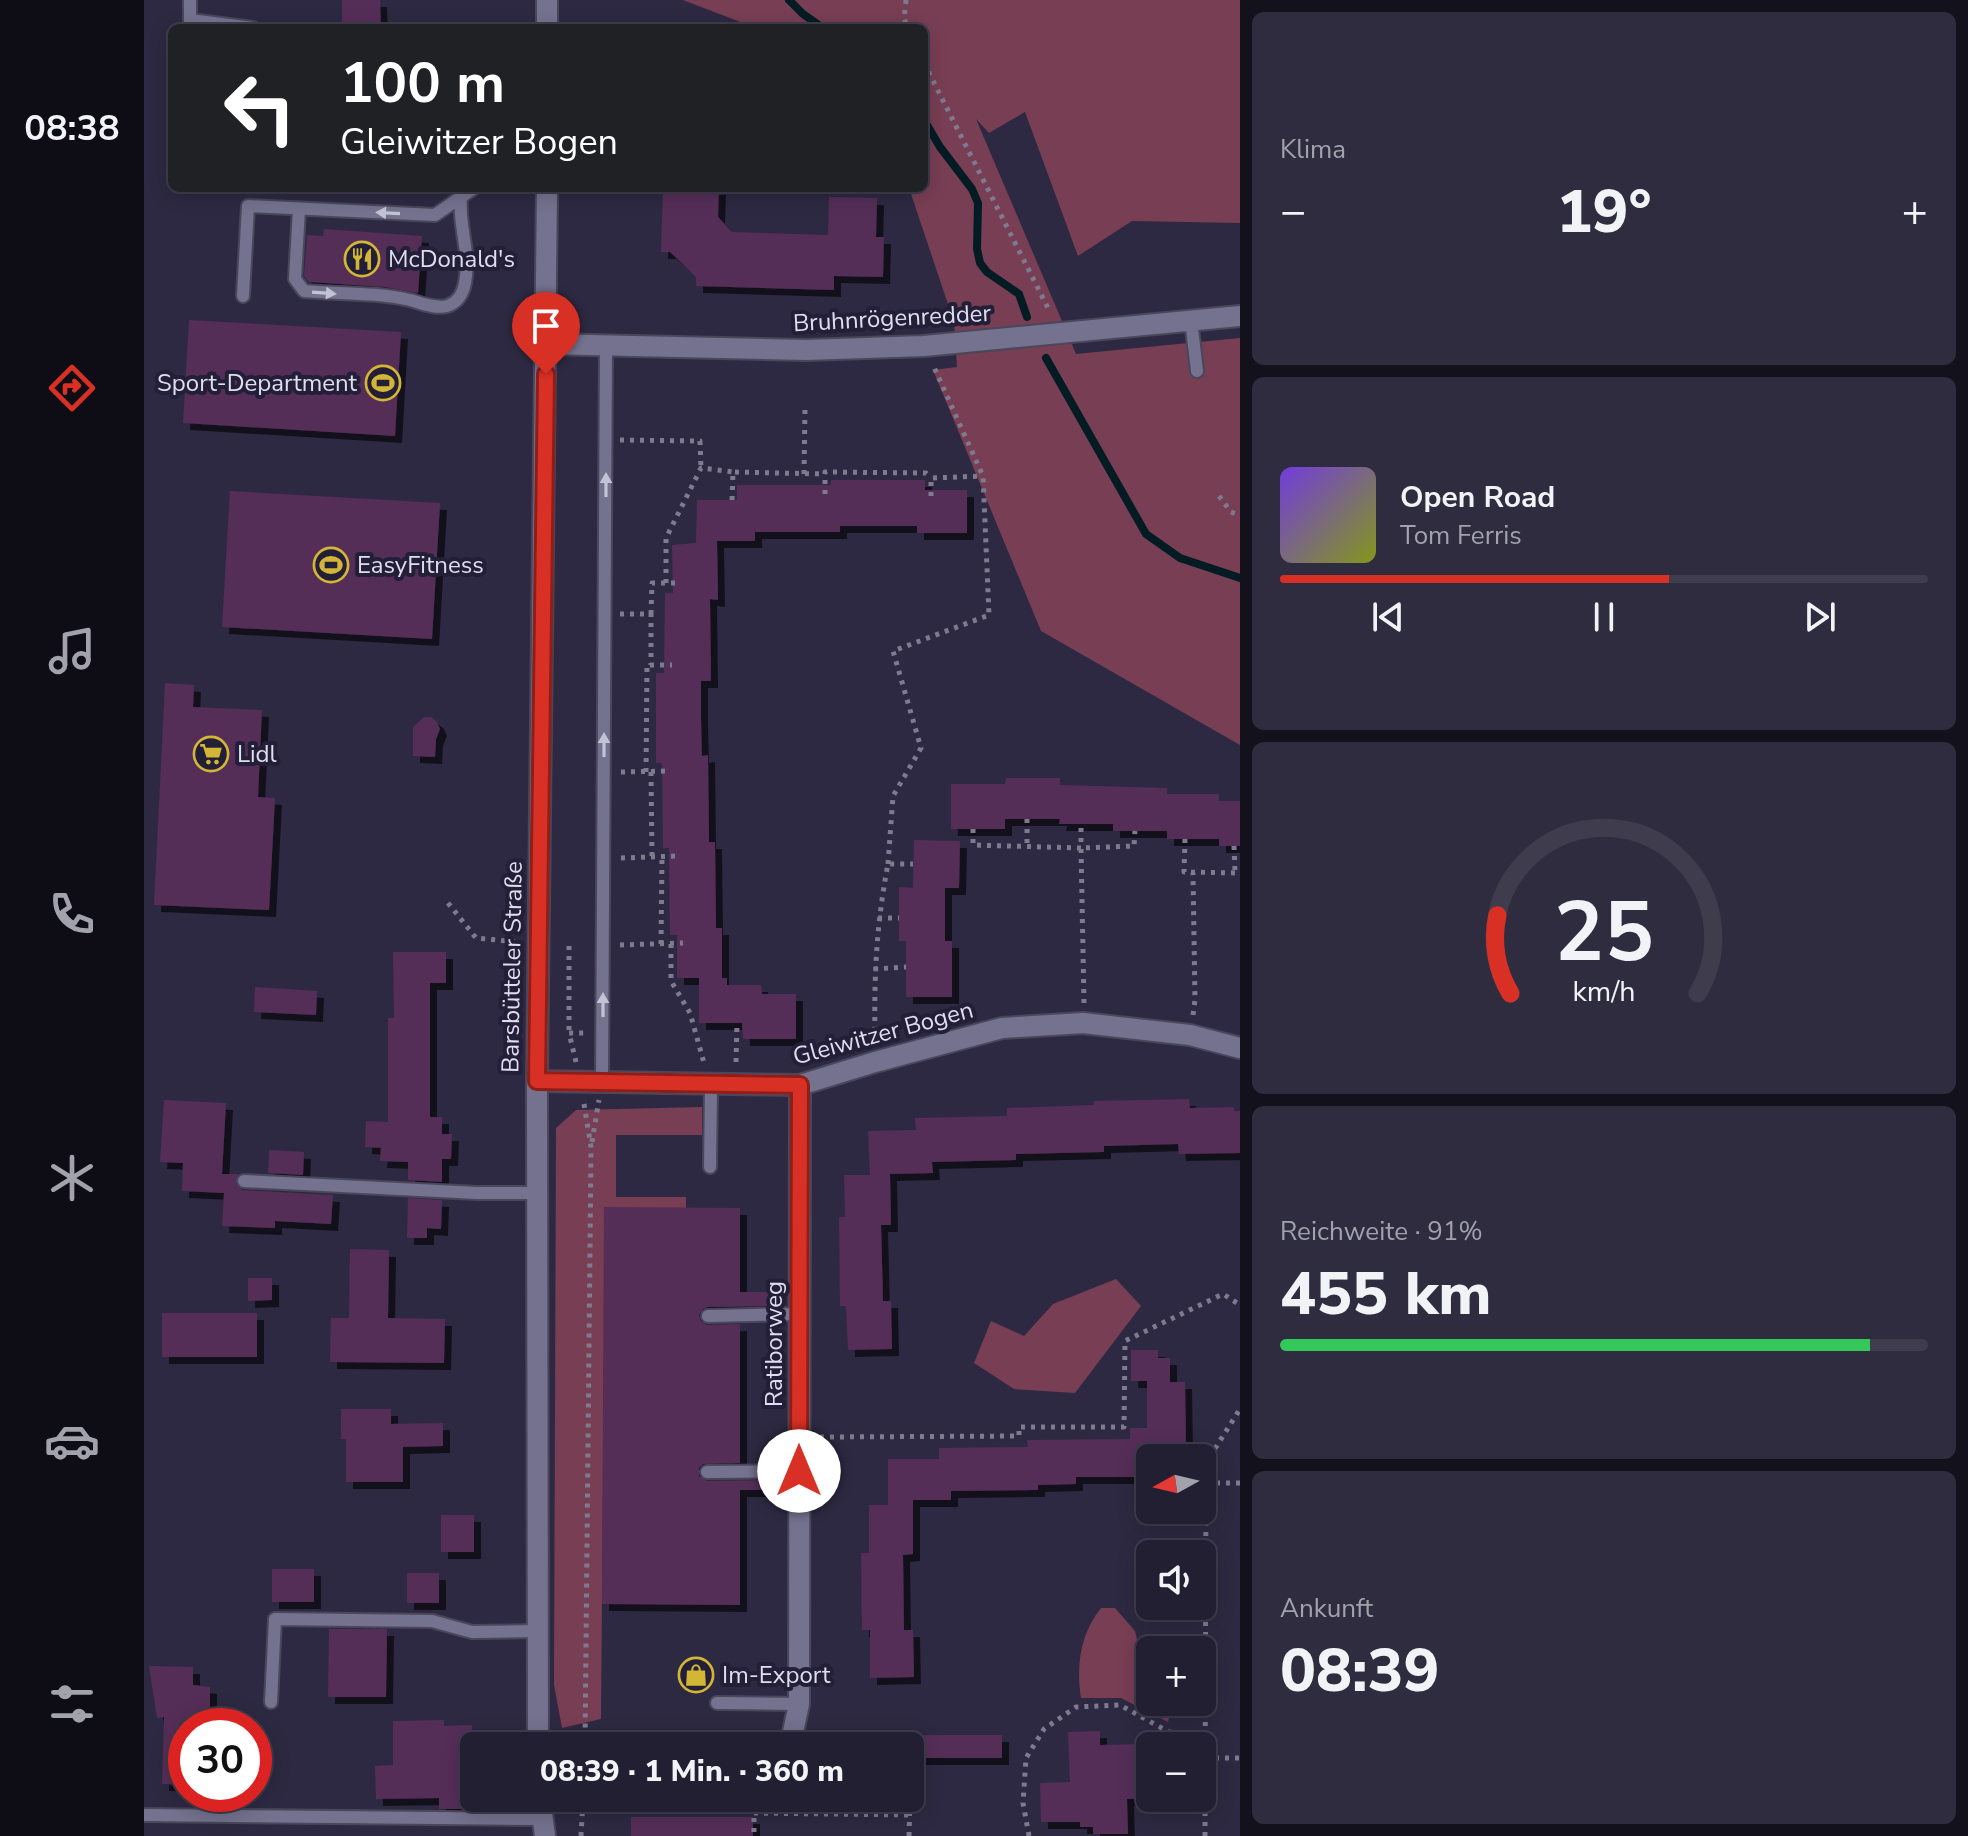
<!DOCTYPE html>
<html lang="de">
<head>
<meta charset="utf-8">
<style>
	:root { --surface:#221f32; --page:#2e2c3e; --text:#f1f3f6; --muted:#a2a2ac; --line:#3f3d4d; --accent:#d93025 }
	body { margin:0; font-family:"Nunito Sans",sans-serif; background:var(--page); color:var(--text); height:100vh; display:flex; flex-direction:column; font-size:30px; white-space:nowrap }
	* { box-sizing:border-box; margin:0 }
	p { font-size:26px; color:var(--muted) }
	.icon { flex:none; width:44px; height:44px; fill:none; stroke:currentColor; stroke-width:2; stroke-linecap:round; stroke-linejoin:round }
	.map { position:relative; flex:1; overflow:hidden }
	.drawer { display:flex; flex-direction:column; gap:12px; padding:12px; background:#13111c; width:728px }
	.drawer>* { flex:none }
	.guide { position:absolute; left:24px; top:24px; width:760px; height:168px; border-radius:12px; box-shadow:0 4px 20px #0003,0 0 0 2px var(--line); background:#202124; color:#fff; overflow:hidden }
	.needle { width:52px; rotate:262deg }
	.tools { position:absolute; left:992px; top:1444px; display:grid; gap:16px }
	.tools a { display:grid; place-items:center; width:80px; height:80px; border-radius:12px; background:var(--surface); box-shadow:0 4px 20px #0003,0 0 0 2px var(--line); font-size:40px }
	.speed { position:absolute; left:24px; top:1708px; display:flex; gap:16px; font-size:40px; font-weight:700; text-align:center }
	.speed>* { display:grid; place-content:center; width:104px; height:104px; border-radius:50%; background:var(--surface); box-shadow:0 4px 20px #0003,0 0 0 2px var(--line); line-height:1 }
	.speed .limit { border:12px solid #d22; background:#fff; color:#111 }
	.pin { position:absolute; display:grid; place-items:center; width:68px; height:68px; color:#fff; margin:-82px -34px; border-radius:50% 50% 50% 0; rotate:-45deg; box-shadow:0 0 8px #0007 }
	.pin .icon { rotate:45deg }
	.me { position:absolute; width:88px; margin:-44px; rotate:0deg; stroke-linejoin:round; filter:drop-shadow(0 0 6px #0008) }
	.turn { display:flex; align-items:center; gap:28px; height:168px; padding:0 40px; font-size:36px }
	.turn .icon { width:104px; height:104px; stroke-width:2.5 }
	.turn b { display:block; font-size:56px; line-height:68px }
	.big { font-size:60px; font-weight:800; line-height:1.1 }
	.drawer .tile { flex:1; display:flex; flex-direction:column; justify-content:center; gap:12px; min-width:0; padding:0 28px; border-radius:12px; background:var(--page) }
	.drawer .dial { align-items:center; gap:0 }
	.dial svg { height:208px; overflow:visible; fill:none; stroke:var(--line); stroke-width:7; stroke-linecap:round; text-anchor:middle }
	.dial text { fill:var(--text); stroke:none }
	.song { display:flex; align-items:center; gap:24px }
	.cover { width:96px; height:96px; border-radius:12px; background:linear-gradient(135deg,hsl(260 70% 55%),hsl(70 70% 35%)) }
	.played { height:8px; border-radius:4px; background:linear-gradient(90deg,var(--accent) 60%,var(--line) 60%) }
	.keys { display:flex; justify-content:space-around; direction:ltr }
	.heat { display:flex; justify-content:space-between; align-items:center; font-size:44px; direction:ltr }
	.charge { height:12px; border-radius:6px; background:linear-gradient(90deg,#34c759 91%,var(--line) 0) }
	.trip { position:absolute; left:316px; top:1732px; width:464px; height:80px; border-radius:12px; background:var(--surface); box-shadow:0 4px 20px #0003,0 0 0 2px var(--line); font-weight:800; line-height:80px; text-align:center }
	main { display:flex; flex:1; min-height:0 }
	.tab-bar { display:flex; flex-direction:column; width:144px; justify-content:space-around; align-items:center; background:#0e0c14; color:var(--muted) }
	.tab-bar .icon { width:56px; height:56px }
	.tab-bar .current { color:var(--accent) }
	.tab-bar b { font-size:36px; color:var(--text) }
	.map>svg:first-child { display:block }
</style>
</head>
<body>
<main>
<nav class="tab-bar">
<b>08:38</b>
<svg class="icon current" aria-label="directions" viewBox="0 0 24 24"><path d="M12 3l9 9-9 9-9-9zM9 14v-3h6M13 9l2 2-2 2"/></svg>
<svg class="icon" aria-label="music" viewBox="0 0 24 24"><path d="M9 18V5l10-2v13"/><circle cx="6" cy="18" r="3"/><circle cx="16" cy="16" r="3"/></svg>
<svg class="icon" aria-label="phone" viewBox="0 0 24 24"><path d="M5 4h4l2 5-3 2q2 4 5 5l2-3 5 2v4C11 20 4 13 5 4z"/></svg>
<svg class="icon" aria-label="climate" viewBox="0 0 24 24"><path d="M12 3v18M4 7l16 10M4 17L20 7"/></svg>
<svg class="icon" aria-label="car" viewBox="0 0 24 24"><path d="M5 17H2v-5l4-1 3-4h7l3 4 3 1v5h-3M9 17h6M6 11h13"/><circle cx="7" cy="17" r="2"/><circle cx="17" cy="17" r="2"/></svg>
<svg class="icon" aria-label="filters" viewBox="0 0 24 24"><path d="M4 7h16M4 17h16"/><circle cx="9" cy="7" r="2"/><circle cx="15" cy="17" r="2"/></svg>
</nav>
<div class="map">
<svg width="1096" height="1836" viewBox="0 0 1096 1836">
	<defs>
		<filter id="shadow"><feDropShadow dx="7" dy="7" stdDeviation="0" flood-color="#0009"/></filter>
	</defs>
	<rect width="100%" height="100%" fill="#2d2942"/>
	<!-- green -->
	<path fill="#783e54" d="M 539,0 L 1096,0 L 1096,223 L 988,221 L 934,256 L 881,112 L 845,133 L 832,119 L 932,354 L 1096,338 L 1096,745 L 897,631 L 789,370 L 813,367 L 810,322 L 765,188 L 780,188 L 780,28 L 612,28 Z
		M 558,1107 L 558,1135 L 472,1135 L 472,1197 L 542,1197 L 542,1208 L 461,1208 L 457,1719 L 418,1728 L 410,1685 L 412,1128 L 432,1110 Z
		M 972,1279 L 997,1306 L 931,1393 L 870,1389 L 830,1363 L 847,1321 L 880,1336 L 909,1304 Z
		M 957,1608 L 971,1608 L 991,1631 L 1001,1673 L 1006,1679 L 1006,1702 L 1023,1702 L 1026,1714 L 1024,1722 L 977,1698 L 937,1698 C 932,1666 936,1634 957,1608 Z"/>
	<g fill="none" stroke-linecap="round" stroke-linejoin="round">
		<!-- stream -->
		<path stroke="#031c24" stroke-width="8" d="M 645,0 L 659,14 L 679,28
			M 780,120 L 796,147 L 828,189 L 834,203 L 833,249 L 836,263 L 843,272 L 875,294 L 883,317
			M 902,358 L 1002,534 L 1036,558 L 1096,578"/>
	</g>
	<!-- building -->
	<path fill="#552d59" filter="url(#shadow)" d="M 198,0 L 236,0 L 237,28 L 198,28 Z
		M 519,188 L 575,188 L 574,217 L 588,232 L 684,235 L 685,197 L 733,198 L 732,237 L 740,237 L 739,277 L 690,276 L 690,290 L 552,286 L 552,277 L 539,264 L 526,252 L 517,252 Z
		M 180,229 L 278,236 L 274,293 L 241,287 L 165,282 L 160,276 L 163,235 L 179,236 Z
		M 45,320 L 257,332 L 251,436 L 39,423 Z
		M 687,480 L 781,480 L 781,490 L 823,490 L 823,533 L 773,533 L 773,526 L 696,526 L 696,532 L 611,532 L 611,541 L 573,541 L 574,600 L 566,599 L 567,681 L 557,681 L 557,719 L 558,756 L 564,755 L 565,842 L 571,842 L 572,928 L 578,928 L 578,978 L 583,978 L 583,985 L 617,985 L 618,994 L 652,994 L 652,1039 L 599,1039 L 598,1023 L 555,1023 L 555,978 L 533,978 L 533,935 L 526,935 L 525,848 L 519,848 L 518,763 L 512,763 L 512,673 L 520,673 L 521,593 L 529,593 L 528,545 L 552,543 L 553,500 L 593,500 L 593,485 L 687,485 Z
		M 86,491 L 296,503 L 288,639 L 78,627 Z
		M 21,683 L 50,685 L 49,707 L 118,710 L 114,797 L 131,798 L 125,910 L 10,905 Z
		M 280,717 L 287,717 L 293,722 L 296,729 L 292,739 L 291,757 L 269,756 L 269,727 Z
		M 862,778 L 916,778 L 916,785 L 1023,788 L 1023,794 L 1075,794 L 1075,801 L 1096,801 L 1096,846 L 1075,846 L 1075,839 L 1023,839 L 1023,831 L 969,831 L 969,824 L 915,824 L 916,819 L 861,819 L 861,829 L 807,829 L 807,784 L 861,784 Z
		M 770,840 L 816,841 L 815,888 L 801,888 L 801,941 L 808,941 L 808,997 L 762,997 L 762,941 L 755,941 L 755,887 L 769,888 Z
		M 249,952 L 302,952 L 302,983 L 286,983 L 286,1117 L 298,1117 L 298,1134 L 308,1134 L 307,1159 L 298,1159 L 298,1182 L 264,1180 L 264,1162 L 236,1161 L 237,1148 L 221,1147 L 222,1121 L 244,1122 L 244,1018 L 250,1018 Z
		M 111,987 L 173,991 L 172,1015 L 110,1012 Z
		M 1045,1099 L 1046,1108 L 1090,1107 L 1090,1111 L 1096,1111 L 1096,1153 L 1035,1154 L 1034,1144 L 960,1146 L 960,1152 L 872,1154 L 872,1160 L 788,1162 L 789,1173 L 746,1174 L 747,1225 L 737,1225 L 739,1301 L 747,1301 L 748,1349 L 704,1350 L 702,1306 L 696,1306 L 695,1217 L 701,1217 L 700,1175 L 726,1175 L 724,1131 L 772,1130 L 771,1118 L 863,1116 L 863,1108 L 950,1105 L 950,1101 Z
		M 20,1100 L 82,1103 L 78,1174 L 94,1174 L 92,1184 L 99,1190 L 189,1195 L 187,1224 L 131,1221 L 131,1228 L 78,1226 L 80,1193 L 38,1191 L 39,1163 L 16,1162 Z
		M 125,1150 L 160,1152 L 159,1175 L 124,1173 Z
		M 264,1198 L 298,1200 L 297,1229 L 283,1228 L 283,1238 L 263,1238 Z
		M 460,1207 L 596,1208 L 596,1292 L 632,1292 L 631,1306 L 564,1307 L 559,1309 L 555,1315 L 557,1321 L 563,1325 L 596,1324 L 596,1463 L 559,1464 L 555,1468 L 555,1476 L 563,1481 L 628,1480 L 628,1490 L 596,1490 L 596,1605 L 458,1604 Z
		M 206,1249 L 245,1250 L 244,1318 L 301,1319 L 300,1363 L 186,1362 L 187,1318 L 205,1318 Z
		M 104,1278 L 128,1278 L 128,1300 L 104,1301 Z
		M 18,1313 L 113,1313 L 113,1357 L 18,1357 Z
		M 987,1350 L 1014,1350 L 1014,1358 L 1026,1358 L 1026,1382 L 1041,1382 L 1042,1448 L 1032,1448 L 1032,1458 L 1006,1458 L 1006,1477 L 932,1477 L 932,1484 L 894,1485 L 894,1490 L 807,1491 L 807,1500 L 769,1500 L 769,1554 L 759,1555 L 760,1630 L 769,1630 L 770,1677 L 726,1678 L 726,1630 L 718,1630 L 717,1553 L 725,1553 L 725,1505 L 744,1505 L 744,1459 L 795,1459 L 795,1448 L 884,1447 L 883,1440 L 986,1439 L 986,1428 L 1003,1428 L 1003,1381 L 987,1381 Z
		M 197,1409 L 247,1409 L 247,1424 L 299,1423 L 299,1446 L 259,1447 L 259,1482 L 202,1482 L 202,1439 L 197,1439 Z
		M 297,1515 L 330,1515 L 330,1552 L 297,1552 Z
		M 128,1569 L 170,1569 L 170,1602 L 128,1602 Z
		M 263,1573 L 295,1573 L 295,1603 L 263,1603 Z
		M 185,1629 L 243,1629 L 242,1697 L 184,1697 Z
		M 5,1666 L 49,1667 L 49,1685 L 66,1687 L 66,1726 L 42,1726 L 42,1785 L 18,1784 L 20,1717 L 13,1718 Z
		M 300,1720 L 300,1726 L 328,1725 L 329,1803 L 327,1803 L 327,1809 L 295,1809 L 295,1798 L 232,1799 L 231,1766 L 249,1765 L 249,1721 Z
		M 956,1731 L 956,1745 L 1003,1744 L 1004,1777 L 993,1778 L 994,1799 L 983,1799 L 984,1834 L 949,1834 L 949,1827 L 936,1827 L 936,1822 L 897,1822 L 896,1783 L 926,1782 L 924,1732 Z
		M 766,1735 L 858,1735 L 858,1758 L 766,1758 Z
		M 487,1817 L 609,1817 L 609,1836 L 487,1836 Z"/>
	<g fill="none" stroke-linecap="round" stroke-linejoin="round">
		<!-- service casing -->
		<g stroke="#4a465b" stroke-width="16">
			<path id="service" d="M 46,0 L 46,20 L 109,28
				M 155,209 L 151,279 L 160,291 C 194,294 232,292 266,300 C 277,303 291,309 303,306 C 313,303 319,294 321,283 C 327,251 314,227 317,197
				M 99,296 L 104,206 L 291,215 L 330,188
				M 1047,320 L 1053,371
				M 458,1083 L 462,344
				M 566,1167 L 567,1086
				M 100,1181 L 333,1193 L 393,1193
				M 564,1316 L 656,1314
				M 563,1472 L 655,1471
				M 127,1702 L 131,1619 L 288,1621 L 328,1632 L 393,1631
				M 573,1703 L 655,1704
				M 0,1815 L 391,1819"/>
		</g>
		<!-- minor casing -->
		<g stroke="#4a465b" stroke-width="24">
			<path id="minor" d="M 402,344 L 662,350 L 780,346 L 1096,316
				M 393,1081 L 656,1085 L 731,1062 L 858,1028 L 939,1023 L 1046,1035 L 1096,1048
				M 646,1746 L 655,1704 L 656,1085"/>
		</g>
		<!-- secondary casing -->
		<g stroke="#4a465b" stroke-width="24">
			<path id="secondary" d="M 403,28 L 403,0
				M 394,1746 L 393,1081 L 403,188
				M 396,1798 L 401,1836"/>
		</g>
		<!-- path -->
		<path stroke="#7e7b90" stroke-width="5" stroke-dasharray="4 6" stroke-linecap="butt" d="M 762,0 L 760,19 L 764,28
			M 780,63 L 906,312
			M 476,440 L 556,441 L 557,468
			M 660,474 L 661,409
			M 681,494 L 681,472 L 782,473 L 787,478
			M 787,496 L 787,478 L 839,476
			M 1075,496 L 1087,512 L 1096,515
			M 588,500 L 589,472 L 681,474
			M 522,583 L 522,538 L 557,468 L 589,472
			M 476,614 L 507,614 L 507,665
			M 507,614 L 508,583 L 536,583
			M 477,772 L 526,771
			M 502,772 L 503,665 L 528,665
			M 507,772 L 508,857
			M 883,819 L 883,847
			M 829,829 L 829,845 L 937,848 L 937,824
			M 1041,839 L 1040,872 L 1096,873
			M 1090,846 L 1091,872
			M 477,858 L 533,856
			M 744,864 L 749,796 L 777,748 L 749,651 L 845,615 L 839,476 L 789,365
			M 304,903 L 332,938 L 374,942
			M 734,918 L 755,918
			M 517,944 L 518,857
			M 527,944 L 527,981 L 546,1013 L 560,1063
			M 476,945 L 539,943
			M 425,946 L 425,1033
			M 730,969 L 762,967
			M 940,1003 L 937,848 L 990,846 L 991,831
			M 1049,1015 L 1051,1000 L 1049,873
			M 731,1041 C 730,976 732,927 744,864 L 769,864
			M 432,1062 L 425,1033 L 441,1033
			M 592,1062 L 593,1023
			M 440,1104 L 447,1147 L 441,1746
			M 448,1142 L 455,1100
			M 676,1437 L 875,1436 L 875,1427 L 980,1427 L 981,1341 L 1079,1294 L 1096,1305
			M 1062,1483 L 1096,1483
			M 1061,1758 L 1096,1758
			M 766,1790 L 766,1767
			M 610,1798 L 610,1836
			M 610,1813 L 766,1815
			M 437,1836 L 439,1798
			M 765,1836 L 766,1798
			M 885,1836 L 879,1803 L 882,1758 L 900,1729 L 932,1707 L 976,1705 L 1025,1732 L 1061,1734
			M 1061,1836 L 1062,1463 L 1096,1409"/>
		<!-- service -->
		<use href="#service" stroke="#75728f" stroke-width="12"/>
		<!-- minor -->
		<use href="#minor" stroke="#75728f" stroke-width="20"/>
		<!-- secondary -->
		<use href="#secondary" stroke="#75728f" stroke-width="20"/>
	</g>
	<!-- one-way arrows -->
	<defs><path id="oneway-solid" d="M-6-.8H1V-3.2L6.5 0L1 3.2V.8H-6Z" transform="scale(2)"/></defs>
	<g fill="#c4c3d6">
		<use href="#oneway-solid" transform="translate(244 213) rotate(-177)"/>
		<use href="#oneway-solid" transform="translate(180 293) rotate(4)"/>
		<use href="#oneway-solid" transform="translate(462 485) rotate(-90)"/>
		<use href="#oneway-solid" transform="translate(460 745) rotate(-90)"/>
		<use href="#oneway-solid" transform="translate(459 1005) rotate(-90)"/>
	</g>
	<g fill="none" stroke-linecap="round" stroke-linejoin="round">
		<!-- route casing -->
		<g stroke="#8d1f18" stroke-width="20">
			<path id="route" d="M 402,374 L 393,1081 L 656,1085 L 655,1471"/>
		</g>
		<!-- route -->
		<use href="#route" stroke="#d93025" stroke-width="14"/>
	</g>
	<!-- icons -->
	<defs>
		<g id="restaurant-ring" transform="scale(1.8)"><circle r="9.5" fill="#231f38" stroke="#d3b635" stroke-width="1.5"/><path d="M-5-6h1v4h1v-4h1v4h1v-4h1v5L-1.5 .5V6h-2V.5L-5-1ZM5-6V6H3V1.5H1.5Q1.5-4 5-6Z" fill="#d3b635"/></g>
		<g id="stadium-ring" transform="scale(1.8)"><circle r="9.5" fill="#231f38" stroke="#d3b635" stroke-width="1.5"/><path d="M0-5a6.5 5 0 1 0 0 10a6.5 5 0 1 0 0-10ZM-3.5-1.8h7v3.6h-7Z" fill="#d3b635"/></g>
		<g id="supermarket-ring" transform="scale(1.8)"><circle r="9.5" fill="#231f38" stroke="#d3b635" stroke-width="1.5"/><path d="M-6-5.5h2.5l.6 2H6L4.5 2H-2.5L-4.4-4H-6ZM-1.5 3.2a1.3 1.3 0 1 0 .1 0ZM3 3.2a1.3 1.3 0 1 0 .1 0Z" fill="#d3b635"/></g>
		<g id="shop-ring" transform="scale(1.8)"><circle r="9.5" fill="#231f38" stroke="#d3b635" stroke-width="1.5"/><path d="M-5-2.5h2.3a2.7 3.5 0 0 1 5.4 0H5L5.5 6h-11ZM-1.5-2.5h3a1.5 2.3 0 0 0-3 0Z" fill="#d3b635"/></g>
	</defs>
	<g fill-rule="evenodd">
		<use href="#restaurant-ring" x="218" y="259"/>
		<use href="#stadium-ring" x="239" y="383"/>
		<use href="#stadium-ring" x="187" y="565"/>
		<use href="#supermarket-ring" x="67" y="754"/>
		<use href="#shop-ring" x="552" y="1675"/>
	</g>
	<g text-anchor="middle" stroke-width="8" stroke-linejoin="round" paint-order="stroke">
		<!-- poi labels -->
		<g font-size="24" fill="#dfdeee" stroke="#231f38" text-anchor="start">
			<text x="244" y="267">McDonald's</text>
			<text x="213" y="391" text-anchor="end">Sport-Department</text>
			<text x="213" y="573">EasyFitness</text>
			<text x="93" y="762">Lidl</text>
			<text x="578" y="1683">Im-Export</text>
		</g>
		<!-- street labels -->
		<g font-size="24" fill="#dfdeee" stroke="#231f38">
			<text transform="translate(748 318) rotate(-3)" y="8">Bruhnrögenredder</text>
			<text transform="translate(368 967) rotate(-89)" y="8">Barsbütteler Straße</text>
			<text transform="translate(739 1033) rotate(-15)" y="8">Gleiwitzer Bogen</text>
			<text transform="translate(630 1344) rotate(-90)" y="8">Ratiborweg</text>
		</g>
	</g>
</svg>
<div class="tools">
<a><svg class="needle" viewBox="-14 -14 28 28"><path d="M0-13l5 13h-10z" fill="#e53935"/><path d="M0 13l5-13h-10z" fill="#a2a2ac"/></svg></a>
<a><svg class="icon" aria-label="sound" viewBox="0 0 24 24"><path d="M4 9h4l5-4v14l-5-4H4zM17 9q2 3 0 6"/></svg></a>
<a>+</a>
<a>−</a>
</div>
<div class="speed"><div class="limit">30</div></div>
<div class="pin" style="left:402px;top:374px;background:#d93025"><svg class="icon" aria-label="arrive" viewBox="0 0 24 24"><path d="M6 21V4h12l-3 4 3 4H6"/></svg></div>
<svg class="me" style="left:655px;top:1471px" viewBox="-20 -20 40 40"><circle r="19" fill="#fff"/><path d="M0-13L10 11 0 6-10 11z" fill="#d93025"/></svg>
<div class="trip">08:39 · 1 Min. · 360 m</div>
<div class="guide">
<div class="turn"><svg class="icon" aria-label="left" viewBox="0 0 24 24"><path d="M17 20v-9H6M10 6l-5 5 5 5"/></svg><div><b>100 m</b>Gleiwitzer Bogen</div></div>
</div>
</div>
<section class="drawer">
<div class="tile"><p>Klima</p>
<div class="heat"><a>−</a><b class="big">19°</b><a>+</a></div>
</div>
<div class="tile">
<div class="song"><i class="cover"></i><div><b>Open Road</b><p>Tom Ferris</p></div></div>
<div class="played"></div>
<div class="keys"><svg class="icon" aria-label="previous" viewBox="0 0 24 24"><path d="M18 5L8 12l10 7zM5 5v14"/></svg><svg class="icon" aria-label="pause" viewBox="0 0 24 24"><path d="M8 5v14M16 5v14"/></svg><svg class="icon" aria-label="next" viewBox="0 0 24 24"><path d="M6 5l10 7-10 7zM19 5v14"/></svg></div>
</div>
<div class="tile dial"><svg viewBox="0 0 100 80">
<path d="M14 69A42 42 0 1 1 86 69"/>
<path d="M14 69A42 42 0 0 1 9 39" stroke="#d93025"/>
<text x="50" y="56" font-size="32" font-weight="700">25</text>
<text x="50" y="72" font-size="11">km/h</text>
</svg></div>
<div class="tile"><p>Reichweite · 91%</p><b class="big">455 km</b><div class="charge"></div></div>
<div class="tile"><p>Ankunft</p><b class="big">08:39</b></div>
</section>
</main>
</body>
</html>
